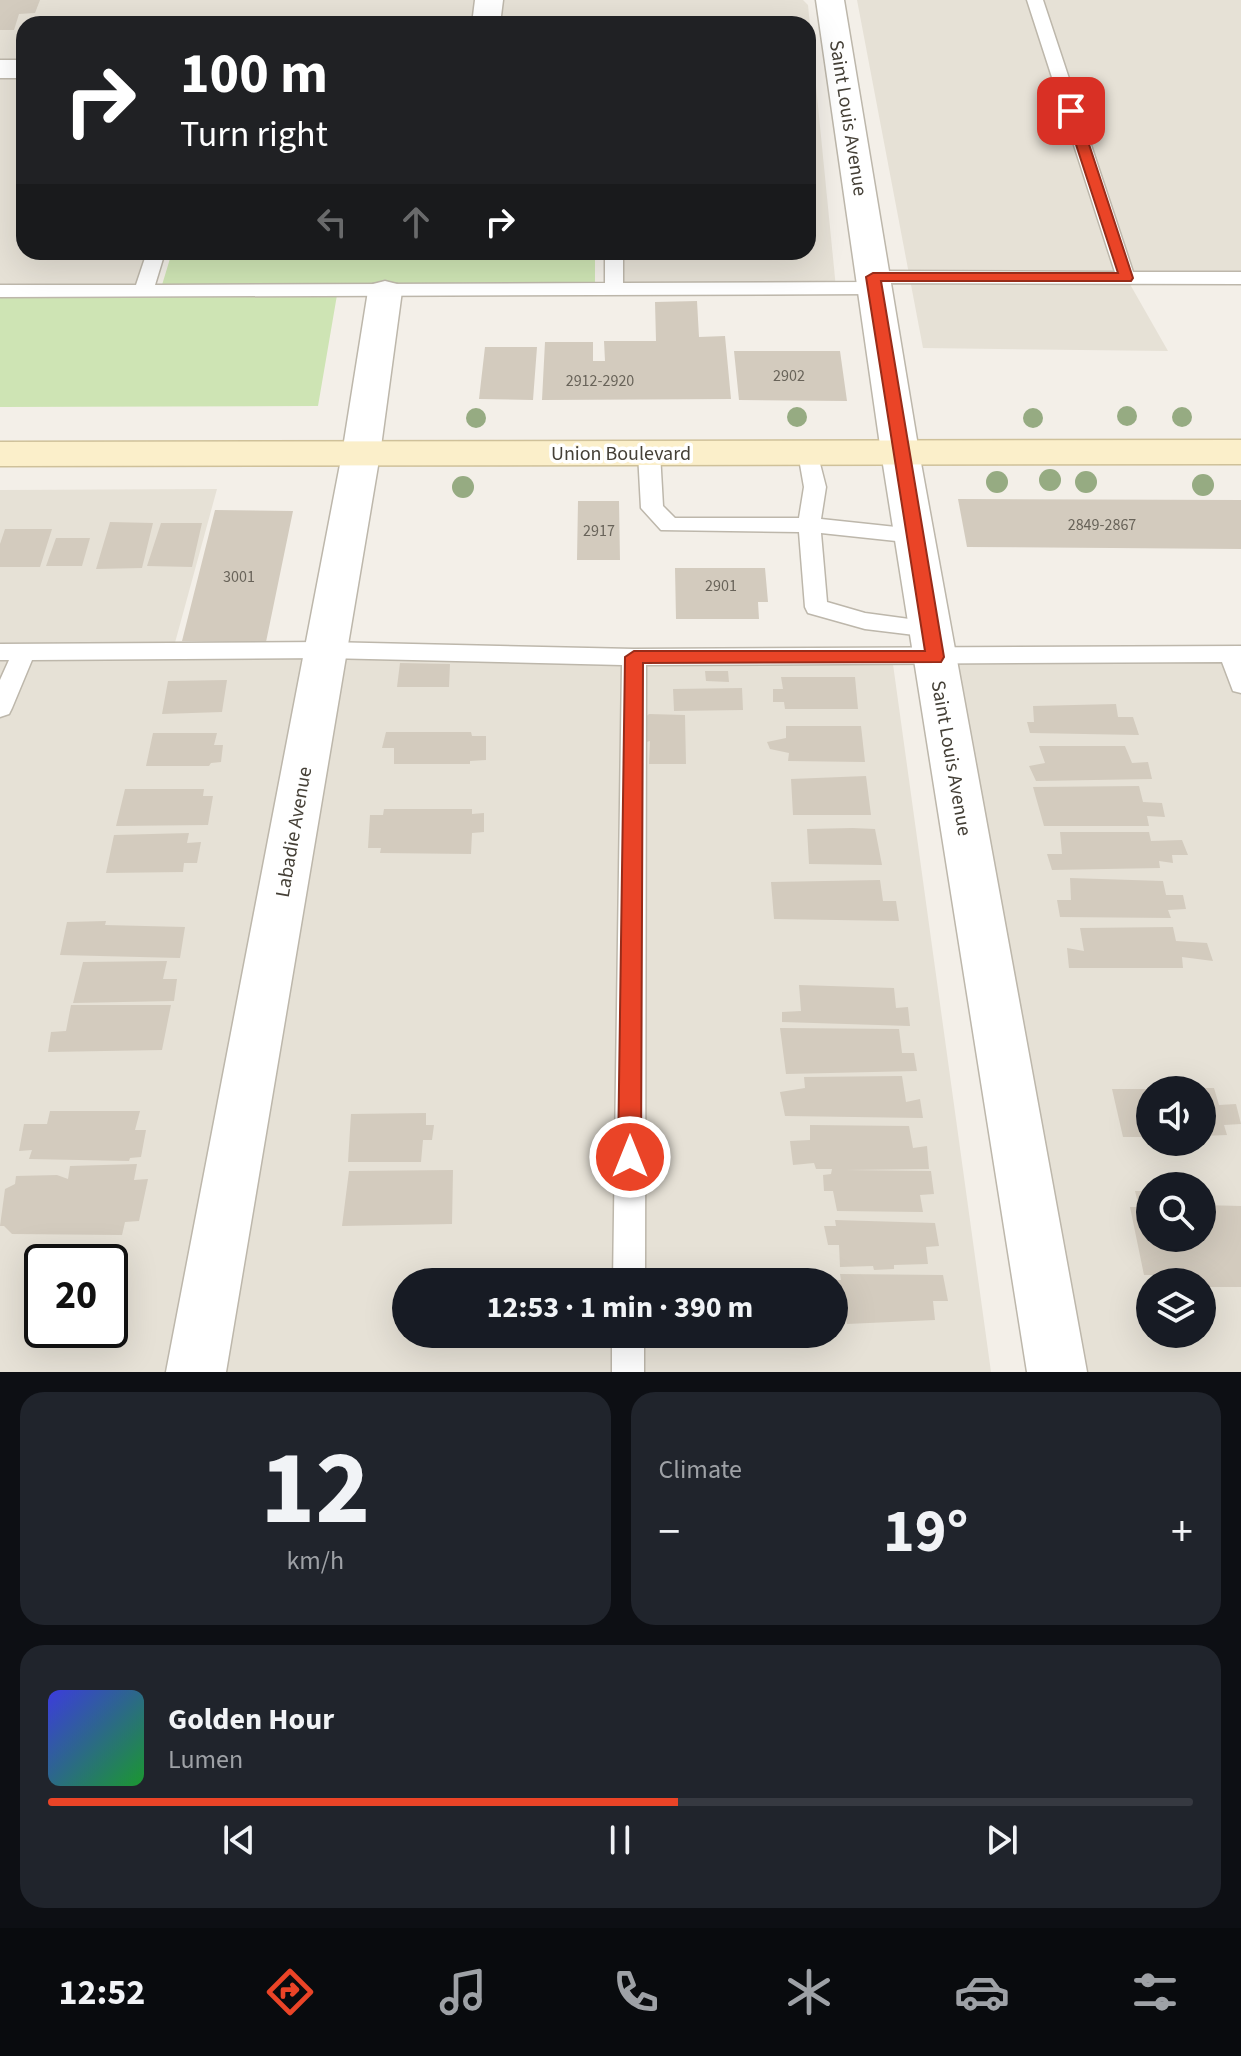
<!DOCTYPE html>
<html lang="en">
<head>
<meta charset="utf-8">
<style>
	:root { --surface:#171b24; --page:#20242c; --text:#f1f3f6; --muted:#9ea1a6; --line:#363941; --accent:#ea4427 }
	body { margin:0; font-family:"Source Sans 3",sans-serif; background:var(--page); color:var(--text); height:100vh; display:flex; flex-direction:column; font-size:30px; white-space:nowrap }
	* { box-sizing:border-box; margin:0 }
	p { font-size:26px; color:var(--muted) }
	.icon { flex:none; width:44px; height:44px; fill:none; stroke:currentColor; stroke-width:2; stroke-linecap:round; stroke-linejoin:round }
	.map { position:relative; height:1372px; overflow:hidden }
	.panel { display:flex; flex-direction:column; gap:20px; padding:20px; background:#0d0f14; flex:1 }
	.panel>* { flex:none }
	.top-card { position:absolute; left:16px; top:16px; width:800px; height:244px; border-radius:24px; box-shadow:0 8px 32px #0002; background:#202124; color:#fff; overflow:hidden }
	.buttons { position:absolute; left:1136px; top:1076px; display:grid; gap:16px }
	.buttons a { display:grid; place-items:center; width:80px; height:80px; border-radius:50%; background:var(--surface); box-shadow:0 8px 32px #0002; font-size:40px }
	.speed { position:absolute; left:24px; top:1244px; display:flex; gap:16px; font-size:40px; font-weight:700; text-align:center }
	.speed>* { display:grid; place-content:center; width:104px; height:104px; border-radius:50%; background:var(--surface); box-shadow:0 8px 32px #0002; line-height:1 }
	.speed .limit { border:4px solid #111; border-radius:12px; background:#fff; color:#111 }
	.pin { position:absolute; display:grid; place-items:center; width:68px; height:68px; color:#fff; margin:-34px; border-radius:16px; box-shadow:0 4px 12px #0006 }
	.me { position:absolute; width:88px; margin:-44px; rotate:0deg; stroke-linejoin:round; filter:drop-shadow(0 0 6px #0008) }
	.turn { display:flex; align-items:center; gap:28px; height:168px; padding:0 32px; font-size:36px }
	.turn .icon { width:104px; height:104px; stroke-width:2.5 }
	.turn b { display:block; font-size:56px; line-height:68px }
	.lanes { display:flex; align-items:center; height:76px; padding:0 32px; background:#0003; justify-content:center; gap:40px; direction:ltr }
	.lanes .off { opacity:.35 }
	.big { font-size:60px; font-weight:700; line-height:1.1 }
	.panel .card { flex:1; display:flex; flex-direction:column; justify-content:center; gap:12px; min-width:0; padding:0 28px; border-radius:24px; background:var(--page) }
	.panel .dial { align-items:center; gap:0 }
	.dial b { font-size:104px; line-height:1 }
	.song { display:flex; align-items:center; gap:24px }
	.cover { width:96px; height:96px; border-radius:12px; background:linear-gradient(135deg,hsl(240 70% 55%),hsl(130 70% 35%)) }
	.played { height:8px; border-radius:4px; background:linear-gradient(90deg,var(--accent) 55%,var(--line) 55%) }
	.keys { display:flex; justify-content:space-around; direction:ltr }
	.heat { display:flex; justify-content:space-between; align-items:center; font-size:44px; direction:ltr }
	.panel .tiles { flex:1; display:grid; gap:20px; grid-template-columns:1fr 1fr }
	.card:last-child { grid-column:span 2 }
	.trip { position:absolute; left:392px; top:1268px; width:456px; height:80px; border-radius:40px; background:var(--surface); box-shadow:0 8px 32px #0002; font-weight:700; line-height:80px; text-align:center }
	.tab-bar { display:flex; height:128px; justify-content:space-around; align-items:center; background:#090b0e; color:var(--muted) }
	.tab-bar .icon { width:56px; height:56px }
	.tab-bar .active { color:var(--accent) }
	.tab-bar b { font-size:36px; color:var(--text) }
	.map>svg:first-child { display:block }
</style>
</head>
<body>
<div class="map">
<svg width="1241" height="1372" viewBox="0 0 1241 1372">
	<rect width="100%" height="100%" fill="#f3efe8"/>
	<!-- residential -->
	<path fill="#e6e1d6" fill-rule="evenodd" d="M 0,0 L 803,0 L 808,5 L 836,288 L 614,290 L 614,252 L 808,252 L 808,24 L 24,24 L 24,252 L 156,252 L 144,291 L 0,291 Z
		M 857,0 L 1241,0 L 1241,278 L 1127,279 L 1168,351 L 923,348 Z
		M 217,489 L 173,650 L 892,657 L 991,1372 L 0,1372 L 0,490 ZM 42,1262 L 110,1262 L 110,1330 L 42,1330 ZM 406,1282 L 834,1282 L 834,1334 L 406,1334 Z
		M 1241,654 L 1241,1372 L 1066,1372 L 935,657 ZM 1150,1090 L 1202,1090 L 1202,1142 L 1150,1142 ZM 1150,1186 L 1202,1186 L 1202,1238 L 1150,1238 ZM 1150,1282 L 1202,1282 L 1202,1334 L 1150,1334 Z"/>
	<!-- green -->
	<path fill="#cee4b4" d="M 172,252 L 595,252 L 595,282 L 162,285 Z
		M 337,295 L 318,406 L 0,407 L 0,296 Z"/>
	<!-- building -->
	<path fill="#d3cbbe" d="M 0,0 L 40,0 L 35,13 L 19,14 L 14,30 L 0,30 Z
		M 697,301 L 699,337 L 725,336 L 731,399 L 542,400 L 545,342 L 593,342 L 593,361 L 605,361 L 604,341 L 656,341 L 655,302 Z
		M 485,347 L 537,347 L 533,400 L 479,399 Z
		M 734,351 L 840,351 L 847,401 L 739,400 Z
		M 958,499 L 1241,500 L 1241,549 L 967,547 Z
		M 578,501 L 619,501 L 620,560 L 577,560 Z
		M 215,510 L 293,511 L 266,642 L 182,641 Z
		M 110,522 L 153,523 L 142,568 L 96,569 Z
		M 161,523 L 202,523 L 192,567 L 147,566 Z
		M 5,529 L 52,529 L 40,567 L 0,567 L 0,544 Z
		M 56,538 L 90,538 L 82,566 L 46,566 Z
		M 675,568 L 765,568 L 768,602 L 758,602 L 759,619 L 676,619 Z
		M 400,663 L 450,664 L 449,687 L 397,687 Z
		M 705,671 L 728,671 L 729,682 L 706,681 Z
		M 781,677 L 855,677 L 858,709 L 785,709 L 784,702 L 773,702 L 773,689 L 783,689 Z
		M 227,680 L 222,712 L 162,714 L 168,681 Z
		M 742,688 L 743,710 L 674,711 L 673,689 Z
		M 1116,704 L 1118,717 L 1133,717 L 1139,735 L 1030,733 L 1027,722 L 1034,722 L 1033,706 Z
		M 649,714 L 685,715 L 686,764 L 649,764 L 650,741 L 643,743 L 643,719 Z
		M 786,726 L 861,726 L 865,762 L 788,761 L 789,753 L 770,749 L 767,742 L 786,738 Z
		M 386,732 L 471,732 L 472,736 L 486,736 L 486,760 L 470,761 L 470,764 L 394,764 L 394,748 L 382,748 Z
		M 153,733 L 217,733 L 214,745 L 223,745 L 221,762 L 211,763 L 209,766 L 146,766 Z
		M 1039,746 L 1125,746 L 1132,763 L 1148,762 L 1152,779 L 1036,781 L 1029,766 L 1045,763 Z
		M 866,776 L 871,815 L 793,815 L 791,779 Z
		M 1139,786 L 1143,802 L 1162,803 L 1165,817 L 1147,816 L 1149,826 L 1044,826 L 1033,787 Z
		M 125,789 L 204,789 L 203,796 L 213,796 L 208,825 L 116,826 Z
		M 384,809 L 472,809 L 472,814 L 484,813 L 484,832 L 472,833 L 471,854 L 380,853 L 381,848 L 368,848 L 370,815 L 383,815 Z
		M 853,828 L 875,829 L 882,865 L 809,864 L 807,829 Z
		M 1060,832 L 1149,832 L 1151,841 L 1182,840 L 1188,855 L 1172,855 L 1173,863 L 1159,861 L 1160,868 L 1052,870 L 1047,854 L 1062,854 Z
		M 189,833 L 187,843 L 201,842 L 197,863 L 184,863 L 183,872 L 106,873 L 114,835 Z
		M 1070,878 L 1163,881 L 1166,895 L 1183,895 L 1186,909 L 1168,910 L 1171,918 L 1060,917 L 1057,900 L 1071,900 Z
		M 880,880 L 883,901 L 896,901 L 899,921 L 774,919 L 771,882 Z
		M 106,921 L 105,925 L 185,927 L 180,958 L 60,955 L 67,922 Z
		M 1173,927 L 1176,941 L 1207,943 L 1213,961 L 1182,957 L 1183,968 L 1069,968 L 1067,948 L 1084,951 L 1080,928 Z
		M 167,961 L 163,979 L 177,979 L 174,1001 L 73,1003 L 83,962 Z
		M 799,985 L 894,988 L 896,1008 L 908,1007 L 910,1026 L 782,1022 L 782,1012 L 801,1011 Z
		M 71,1005 L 171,1005 L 162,1050 L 48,1052 L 51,1032 L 66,1031 Z
		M 780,1028 L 899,1029 L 902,1053 L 914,1053 L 917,1071 L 786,1074 Z
		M 902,1076 L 906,1102 L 920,1099 L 923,1118 L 785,1116 L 780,1092 L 805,1088 L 804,1077 Z
		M 1202,1088 L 1214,1088 L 1219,1105 L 1236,1104 L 1241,1124 L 1224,1125 L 1227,1135 L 1202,1136 Z
		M 1112,1089 L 1150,1089 L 1150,1137 L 1123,1137 Z
		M 50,1111 L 140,1111 L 135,1130 L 146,1130 L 141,1157 L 130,1158 L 129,1161 L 29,1159 L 32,1150 L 19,1151 L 24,1124 L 47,1124 Z
		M 426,1113 L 426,1125 L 434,1125 L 432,1140 L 423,1140 L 421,1162 L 348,1162 L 351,1114 Z
		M 810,1125 L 909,1126 L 913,1148 L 927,1146 L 929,1169 L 846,1170 L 931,1171 L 934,1194 L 920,1195 L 923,1212 L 837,1211 L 833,1191 L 824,1191 L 823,1175 L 831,1174 L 832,1169 L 816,1169 L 814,1163 L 793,1165 L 790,1141 L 810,1140 Z
		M 137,1164 L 134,1180 L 148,1179 L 139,1221 L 125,1222 L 122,1235 L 12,1234 L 4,1226 L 0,1226 L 5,1189 L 15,1184 L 16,1176 L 57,1175 L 68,1179 L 70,1166 Z
		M 453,1170 L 452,1224 L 342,1226 L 349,1171 Z
		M 1135,1191 L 1150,1191 L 1150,1238 L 1202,1238 L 1202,1205 L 1241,1206 L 1241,1287 L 1202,1287 L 1202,1282 L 1156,1282 L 1155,1275 L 1144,1275 L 1130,1207 L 1139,1207 Z
		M 835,1220 L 935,1223 L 939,1246 L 926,1247 L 928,1264 L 894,1265 L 894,1269 L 874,1270 L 873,1266 L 840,1267 L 839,1245 L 828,1245 L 824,1226 L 836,1226 Z
		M 840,1274 L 943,1275 L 948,1301 L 933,1301 L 935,1320 L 847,1324 L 841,1297 L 834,1298 L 834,1280 L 841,1280 Z"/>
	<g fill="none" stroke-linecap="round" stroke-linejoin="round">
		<!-- service casing -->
		<g stroke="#bdb7ab" stroke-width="3">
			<path id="service" d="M 1027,0 L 1043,0 L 1133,272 L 1241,272 L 1241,284 L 876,283 L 884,288 L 875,294 L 0,297 L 0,285 L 136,285 L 147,252 L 165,252 L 155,285 L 605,283 L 605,252 L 623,252 L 623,283 L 872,282 L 864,277 L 873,271 L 1115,272 Z
				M 649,446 L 660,453 L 663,506 L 675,518 L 799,518 L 804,487 L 798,453 L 802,448 L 816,448 L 826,487 L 821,519 L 915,529 L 923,531 L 926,536 L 923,541 L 915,543 L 821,533 L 827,602 L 865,613 L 939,623 L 943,629 L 939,635 L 931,637 L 865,629 L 808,613 L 805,607 L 799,532 L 661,530 L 641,508 L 638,453 Z
				M 326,642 L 634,649 L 1241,646 L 1241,693 L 1233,691 L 1222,662 L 646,665 L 645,1282 L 613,1282 L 622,665 L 326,658 L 32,660 L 12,708 L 9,714 L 0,717 L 0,680 L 9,660 L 0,660 L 0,644 Z
				M 612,1334 L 644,1334 L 644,1372 L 612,1372 Z"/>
		</g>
		<!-- minor casing -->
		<g stroke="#bdb7ab" stroke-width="3">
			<path id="minor" d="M 475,0 L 503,0 L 500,24 L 472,24 Z
				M 0,60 L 24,60 L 24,78 L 0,78 Z
				M 385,281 L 397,284 L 402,291 L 380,454 L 226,1372 L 166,1372 L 342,454 L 368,291 L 373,284 Z"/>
		</g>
		<!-- tertiary casing -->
		<g stroke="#bdb7ab" stroke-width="3">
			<path id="tertiary" d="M 816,0 L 844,0 L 919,452 L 1087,1372 L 1027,1372 L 881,452 Z"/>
		</g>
		<!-- secondary casing -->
		<g stroke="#cfc19a" stroke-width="3">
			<path id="secondary" d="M 1241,440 L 1241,464 L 0,466 L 0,442 Z"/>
		</g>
		<!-- service -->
		<use href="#service" fill="#fff" fill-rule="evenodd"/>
		<!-- minor -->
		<use href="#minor" fill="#fff" fill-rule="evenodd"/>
		<!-- tertiary -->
		<use href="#tertiary" fill="#fff" fill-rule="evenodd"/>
		<!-- secondary -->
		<use href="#secondary" fill="#fbefca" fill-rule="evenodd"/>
	</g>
	<!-- trees -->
	<g fill="#96ab82">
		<circle cx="1127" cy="416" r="10"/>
		<circle cx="797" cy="417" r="10"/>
		<circle cx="1182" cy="417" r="10"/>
		<circle cx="476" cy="418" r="10"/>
		<circle cx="1033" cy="418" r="10"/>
		<circle cx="1050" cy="480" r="11"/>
		<circle cx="997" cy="482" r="11"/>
		<circle cx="1086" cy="482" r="11"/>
		<circle cx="1203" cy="485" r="11"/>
		<circle cx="463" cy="487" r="11"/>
	</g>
	<!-- route -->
	<path fill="#ea4427" stroke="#982c19" stroke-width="2" d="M 1071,107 L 1078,111 L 1133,278 L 1131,281 L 881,281 L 944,657 L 941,662 L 643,663 L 641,1157 L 638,1164 L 630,1167 L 622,1164 L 618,1157 L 625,657 L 634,651 L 925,651 L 866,277 L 873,273 L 1118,273 L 1065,111 Z"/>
	<g text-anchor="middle" stroke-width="7" stroke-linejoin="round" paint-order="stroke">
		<!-- number labels -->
		<g font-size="16" fill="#686359">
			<text x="789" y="381">2902</text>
			<text x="600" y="386">2912-2920</text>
			<text x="1102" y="530">2849-2867</text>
			<text x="599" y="536">2917</text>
			<text x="239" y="582">3001</text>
			<text x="721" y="591">2901</text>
		</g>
		<!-- street labels -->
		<g font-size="20" fill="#454037" stroke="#fff">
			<text transform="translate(849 118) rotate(81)" y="7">Saint Louis Avenue</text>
			<text x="621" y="460">Union Boulevard</text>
			<text transform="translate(952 758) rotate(80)" y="7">Saint Louis Avenue</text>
			<text transform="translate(293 832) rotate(-80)" y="7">Labadie Avenue</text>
		</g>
	</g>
</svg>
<div class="buttons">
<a><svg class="icon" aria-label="sound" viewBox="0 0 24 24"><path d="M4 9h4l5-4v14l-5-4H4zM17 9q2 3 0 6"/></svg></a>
<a><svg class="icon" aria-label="search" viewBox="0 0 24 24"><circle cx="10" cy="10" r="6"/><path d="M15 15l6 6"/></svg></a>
<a><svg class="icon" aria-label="layers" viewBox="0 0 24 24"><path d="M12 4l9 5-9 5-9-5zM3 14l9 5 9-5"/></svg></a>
</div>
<div class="speed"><div class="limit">20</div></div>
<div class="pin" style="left:1071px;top:111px;background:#d93025"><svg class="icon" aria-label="arrive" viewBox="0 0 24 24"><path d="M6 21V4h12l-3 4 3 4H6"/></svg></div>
<svg class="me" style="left:630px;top:1157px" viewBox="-20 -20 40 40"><circle r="17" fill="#ea4427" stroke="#fff" stroke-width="3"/><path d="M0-11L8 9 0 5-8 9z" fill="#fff"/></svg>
<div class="trip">12:53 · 1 min · 390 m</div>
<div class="top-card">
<div class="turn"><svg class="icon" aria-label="right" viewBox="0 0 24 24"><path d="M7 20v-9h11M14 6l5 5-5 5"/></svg><div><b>100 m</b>Turn right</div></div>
<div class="lanes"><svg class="icon off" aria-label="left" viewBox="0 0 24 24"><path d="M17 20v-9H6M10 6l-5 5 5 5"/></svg><svg class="icon off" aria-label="ahead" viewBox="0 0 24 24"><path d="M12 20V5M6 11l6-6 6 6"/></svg><svg class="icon" aria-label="right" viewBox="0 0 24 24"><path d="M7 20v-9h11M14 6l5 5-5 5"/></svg></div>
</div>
</div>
<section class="panel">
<div class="tiles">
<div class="card dial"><b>12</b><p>km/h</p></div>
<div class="card"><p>Climate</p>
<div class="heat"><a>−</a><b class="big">19°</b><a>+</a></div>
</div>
<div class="card">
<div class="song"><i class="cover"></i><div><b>Golden Hour</b><p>Lumen</p></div></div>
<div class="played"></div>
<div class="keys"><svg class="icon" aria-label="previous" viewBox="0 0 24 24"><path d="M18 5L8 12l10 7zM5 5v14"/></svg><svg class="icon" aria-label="pause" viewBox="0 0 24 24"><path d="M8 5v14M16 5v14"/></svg><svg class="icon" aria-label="next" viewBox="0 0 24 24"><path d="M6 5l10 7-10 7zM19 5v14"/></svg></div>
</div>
</div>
</section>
<nav class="tab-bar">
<b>12:52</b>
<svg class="icon active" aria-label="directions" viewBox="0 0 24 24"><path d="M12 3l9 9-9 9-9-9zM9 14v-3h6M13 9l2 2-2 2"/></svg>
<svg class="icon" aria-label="music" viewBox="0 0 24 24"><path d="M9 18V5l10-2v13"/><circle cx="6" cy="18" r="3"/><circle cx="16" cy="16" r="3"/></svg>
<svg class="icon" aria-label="phone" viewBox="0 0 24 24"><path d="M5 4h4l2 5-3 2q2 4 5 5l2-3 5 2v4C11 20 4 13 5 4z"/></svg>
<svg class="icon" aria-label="climate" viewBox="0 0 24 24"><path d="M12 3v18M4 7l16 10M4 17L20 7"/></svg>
<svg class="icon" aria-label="car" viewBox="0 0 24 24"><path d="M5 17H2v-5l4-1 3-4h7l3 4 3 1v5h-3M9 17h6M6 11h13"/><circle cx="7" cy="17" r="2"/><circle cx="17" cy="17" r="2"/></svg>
<svg class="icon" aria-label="filters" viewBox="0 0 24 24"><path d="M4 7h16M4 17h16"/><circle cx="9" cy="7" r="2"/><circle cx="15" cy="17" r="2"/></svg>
</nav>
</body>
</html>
